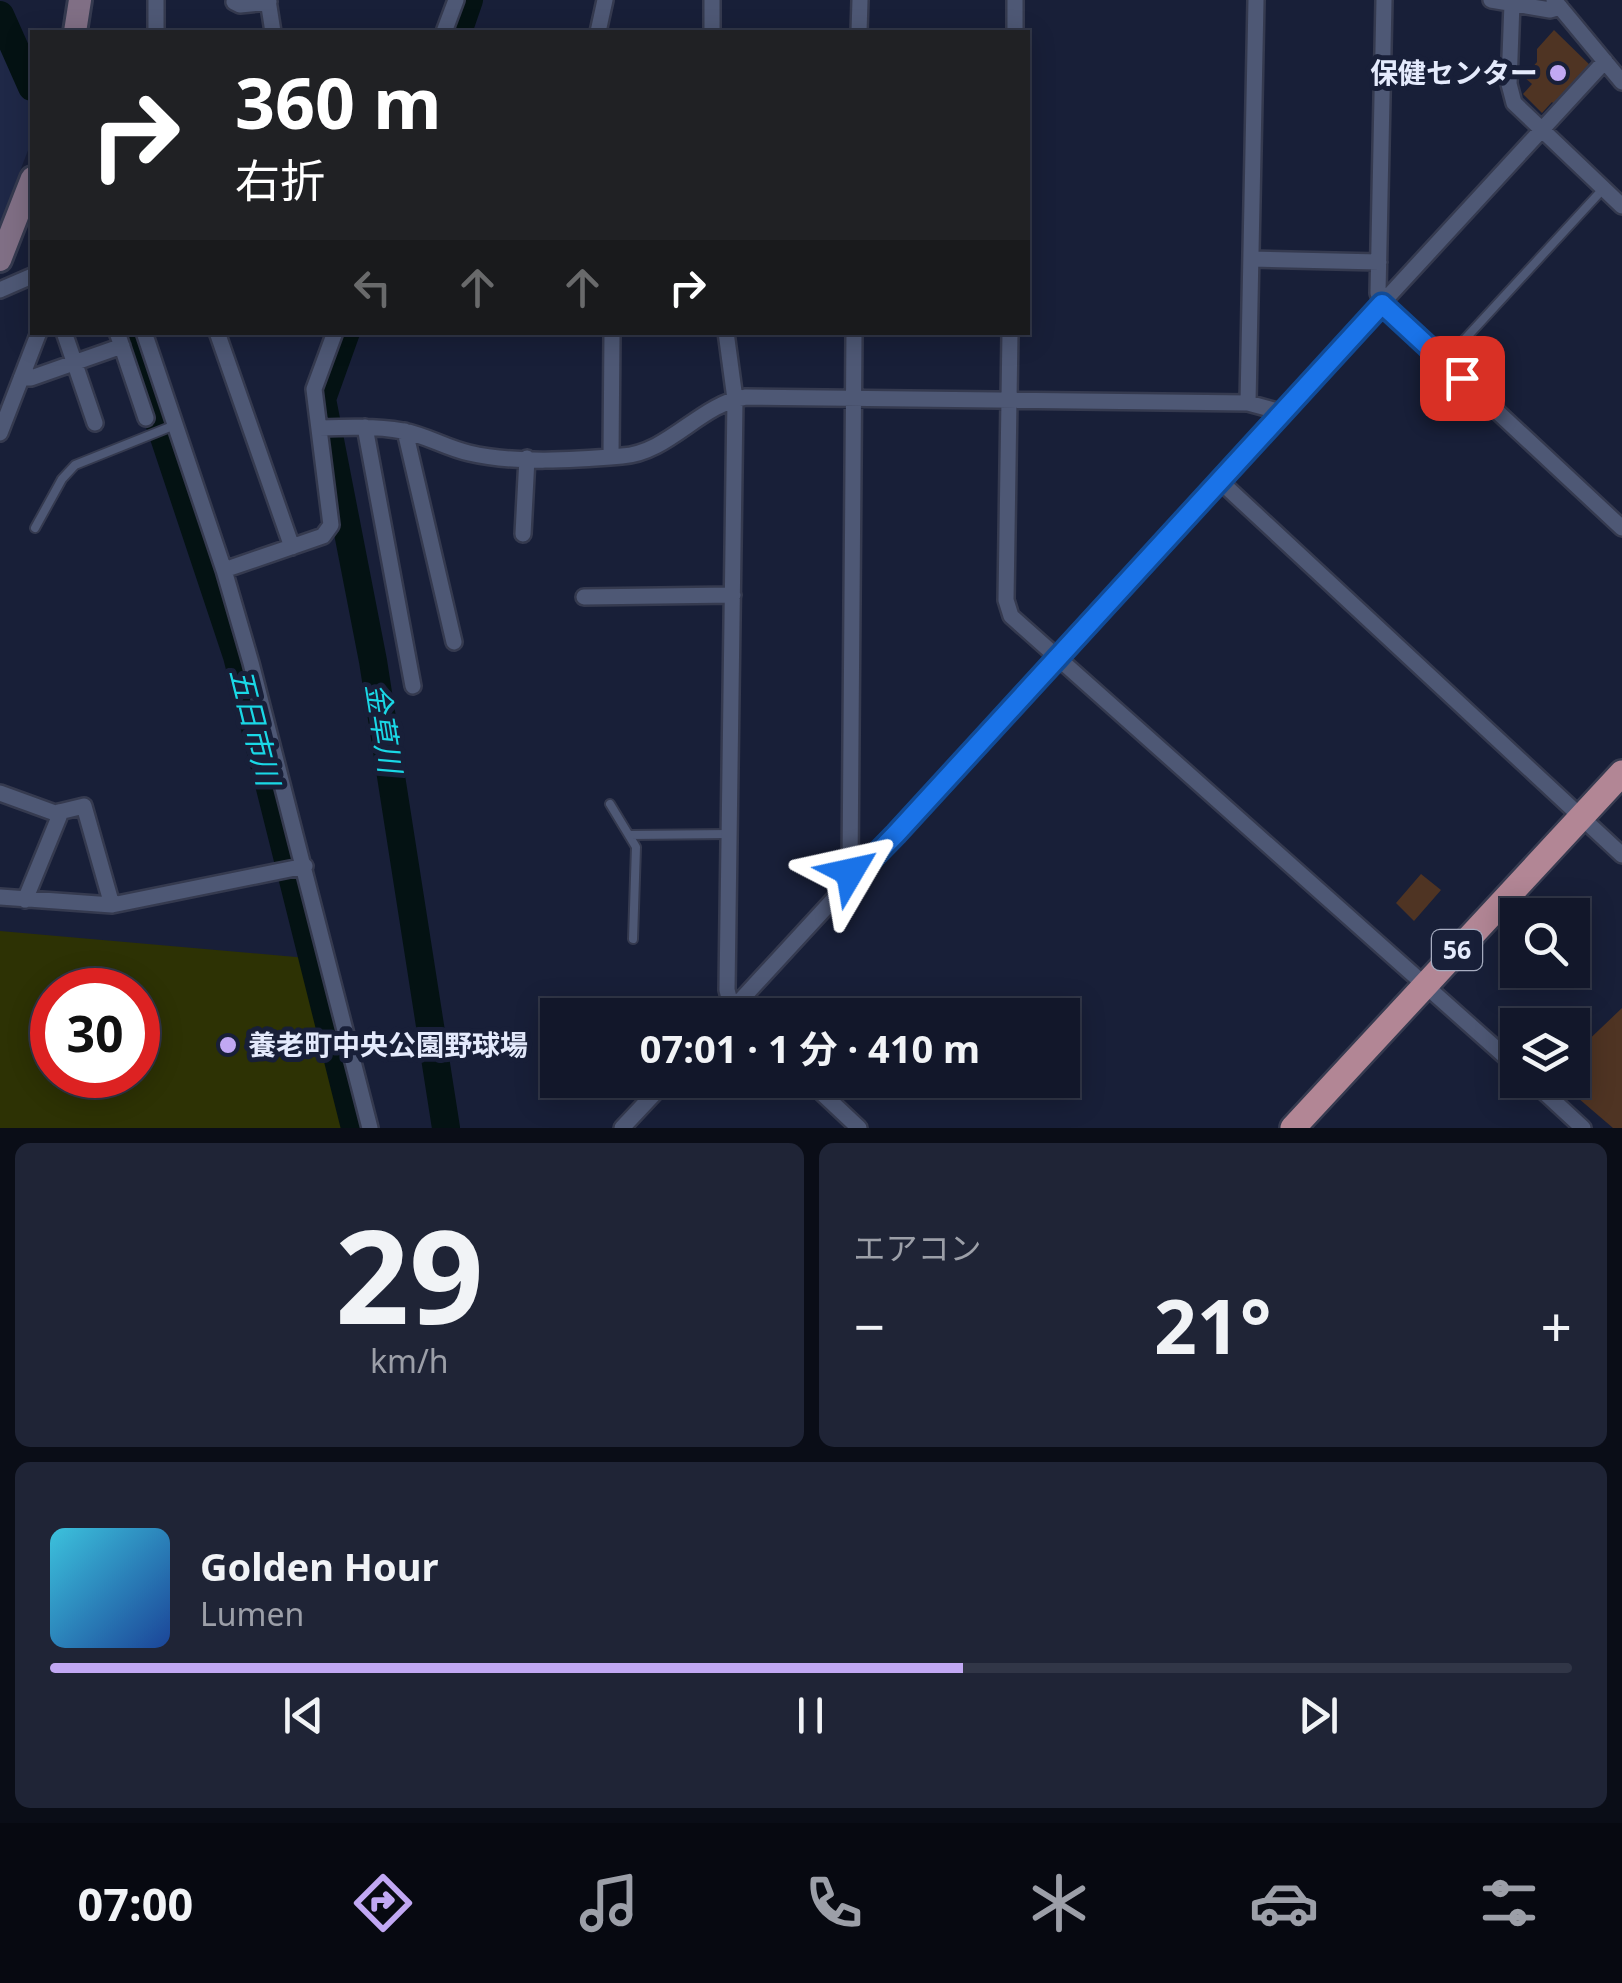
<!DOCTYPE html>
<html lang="ja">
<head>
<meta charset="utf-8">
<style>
	:root { --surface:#12172a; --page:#1f2436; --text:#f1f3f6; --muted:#9c9fa8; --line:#313647; --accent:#c1a8f3 }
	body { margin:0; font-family:"Noto Sans","Noto Sans JP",sans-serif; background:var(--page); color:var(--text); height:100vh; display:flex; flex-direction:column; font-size:38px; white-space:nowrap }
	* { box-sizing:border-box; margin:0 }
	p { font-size:32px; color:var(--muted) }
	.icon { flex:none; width:55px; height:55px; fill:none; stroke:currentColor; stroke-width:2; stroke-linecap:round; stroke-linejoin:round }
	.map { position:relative; height:1128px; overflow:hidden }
	.sheet { display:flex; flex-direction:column; gap:15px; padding:15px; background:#0a0d17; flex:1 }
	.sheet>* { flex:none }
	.banner { position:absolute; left:30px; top:30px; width:1000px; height:305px; border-radius:0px; box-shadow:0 5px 25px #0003,0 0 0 2px var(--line); background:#202124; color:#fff; overflow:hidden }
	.fabs { position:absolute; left:1500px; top:898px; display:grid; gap:20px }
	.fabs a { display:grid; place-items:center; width:90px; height:90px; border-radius:0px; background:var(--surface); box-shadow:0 5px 25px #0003,0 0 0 2px var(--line); font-size:50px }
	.speed { position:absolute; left:30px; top:968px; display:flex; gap:20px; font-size:50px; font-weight:700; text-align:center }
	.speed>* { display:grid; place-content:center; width:130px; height:130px; border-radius:50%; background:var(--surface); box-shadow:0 5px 25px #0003,0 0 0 2px var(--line); line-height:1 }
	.speed .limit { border:15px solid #d22; background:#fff; color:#111 }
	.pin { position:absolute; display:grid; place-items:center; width:85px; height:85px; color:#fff; margin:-42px; border-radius:20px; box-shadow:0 5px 15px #0006 }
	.me { position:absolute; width:110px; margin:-55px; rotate:54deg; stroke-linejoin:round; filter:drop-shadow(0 0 8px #0008) }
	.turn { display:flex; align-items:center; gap:35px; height:210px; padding:0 40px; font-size:45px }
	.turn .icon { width:130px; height:130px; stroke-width:2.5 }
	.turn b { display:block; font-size:70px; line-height:85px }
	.lanes { display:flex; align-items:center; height:95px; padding:0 40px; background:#0003; justify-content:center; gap:50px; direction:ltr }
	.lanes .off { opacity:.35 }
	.big { font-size:75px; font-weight:700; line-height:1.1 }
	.sheet .tile { flex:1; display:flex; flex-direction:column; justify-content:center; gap:15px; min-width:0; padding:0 35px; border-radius:15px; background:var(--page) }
	.sheet .dial { align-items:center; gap:0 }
	.dial b { font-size:130px; line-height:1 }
	.song { display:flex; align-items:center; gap:30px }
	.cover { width:120px; height:120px; border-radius:15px; background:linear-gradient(135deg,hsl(190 70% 55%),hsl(220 70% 35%)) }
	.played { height:10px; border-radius:5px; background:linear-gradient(90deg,var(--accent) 60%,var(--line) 60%) }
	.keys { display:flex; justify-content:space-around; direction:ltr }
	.heat { display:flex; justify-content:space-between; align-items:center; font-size:55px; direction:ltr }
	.sheet .tiles { flex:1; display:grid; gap:15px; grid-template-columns:1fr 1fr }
	.tile:last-child { grid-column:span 2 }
	.trip { position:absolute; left:540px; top:998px; width:540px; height:100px; border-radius:0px; background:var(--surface); box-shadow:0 5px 25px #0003,0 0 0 2px var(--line); font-weight:700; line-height:100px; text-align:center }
	.menu { display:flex; height:160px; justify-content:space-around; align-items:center; background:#070911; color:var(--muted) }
	.menu .icon { width:70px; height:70px }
	.menu .current { color:var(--accent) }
	.menu b { font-size:45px; color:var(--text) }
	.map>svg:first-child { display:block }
</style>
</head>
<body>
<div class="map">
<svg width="1622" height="1128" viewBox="0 0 1622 1128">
	<rect width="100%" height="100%" fill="#181f38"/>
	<!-- built -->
	<path fill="#1f2847" d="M 0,40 L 32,107 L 32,140 L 0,223 Z"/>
	<!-- green -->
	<path fill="#2d3204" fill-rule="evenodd" d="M 0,931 L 307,958 L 348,1128 L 0,1128 ZM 52,990 L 138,990 L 138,1075 L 52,1075 Z"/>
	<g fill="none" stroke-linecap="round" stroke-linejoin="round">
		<!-- river -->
		<path stroke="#041213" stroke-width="28" d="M 0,15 L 32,87
			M 458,32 L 469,0
			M 129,332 L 237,656 L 355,1128
			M 346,332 L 322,399 L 373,661 L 446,1128"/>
	</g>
	<!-- building -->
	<path fill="#4f3423" d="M 1554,30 L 1593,68 L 1557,107 L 1552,102 L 1542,113 L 1523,94 L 1532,84 L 1524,77 L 1537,62 L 1537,49 Z
		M 1421,874 L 1441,890 L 1414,921 L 1396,903 Z
		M 1622,1008 L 1622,1128 L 1613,1128 L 1557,1080 L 1572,1080 L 1572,1045 L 1578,1050 Z
		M 1536,1012 L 1550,1025 L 1527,1025 Z"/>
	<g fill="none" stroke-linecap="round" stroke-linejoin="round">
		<!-- lane casing -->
		<g stroke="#353a4f" stroke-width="12">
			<path id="lane" d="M 1453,352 L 1603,189
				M 35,528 L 62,479 L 75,465 L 175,425
				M 610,804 L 636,847 L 633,939
				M 629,835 L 729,834"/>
		</g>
		<!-- street casing -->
		<g stroke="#353a4f" stroke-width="20">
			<path id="street" d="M 156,0 L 156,32
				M 268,0 L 273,32
				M 1384,0 L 1378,293 L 1382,304 L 1622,528
				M 1491,0 L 1550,10 L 1560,7
				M 1554,0 L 1622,82
				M 234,2 L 240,5 L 269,2
				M 1512,3 L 1509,84 L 1514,103 L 1622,206
				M 444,32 L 456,0
				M 598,32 L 605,0
				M 712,32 L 712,0
				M 859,32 L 860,0
				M 1015,32 L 1015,0
				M 1251,259 L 1379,262
				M 0,290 L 32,276
				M 64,332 L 95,423
				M 117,332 L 146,418
				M 144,332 L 224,570 L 251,663 L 370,1128
				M 217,332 L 292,547
				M 726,332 L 735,399 L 727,990 L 732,1009 L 738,1015
				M 1010,332 L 1006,600 L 1011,616 L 1518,1068
				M 21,378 L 31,378 L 122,346
				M 1248,403 L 1256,0
				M 365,427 L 413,686
				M 319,428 C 347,427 375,426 403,431 C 426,435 446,448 469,453 C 516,464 574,460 622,456 C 669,453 700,404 746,397 L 1248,403 L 1281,412
				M 405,431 L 454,642
				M 0,433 L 39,332
				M 611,457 L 612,332
				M 1220,481 L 1622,855
				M 523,534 L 527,458
				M 224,570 L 323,536 L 331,525 L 314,389 L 335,332
				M 584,597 L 733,595
				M 0,793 L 55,813 L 84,806 L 112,905
				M 853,878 L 850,872 L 854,332
				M 0,897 L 112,905 L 305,866
				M 25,900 L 59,817 L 58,812
				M 727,1015 L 1605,61
				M 808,1080 L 859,1128
				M 1531,1080 L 1583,1128
				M 622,1128 L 667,1080"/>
		</g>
		<!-- secondary casing -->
		<g stroke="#353a4f" stroke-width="28">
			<path id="secondary" d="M 75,32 L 80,0
				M 0,260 L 32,178"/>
		</g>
		<!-- primary casing -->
		<g stroke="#353a4f" stroke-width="30">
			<path id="primary" d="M 1293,1128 L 1622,773"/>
		</g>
		<!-- lane -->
		<use href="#lane" stroke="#4e5875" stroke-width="8"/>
		<!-- street -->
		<use href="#street" stroke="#4e5875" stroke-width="15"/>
		<!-- secondary -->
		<use href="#secondary" stroke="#806f85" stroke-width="22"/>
		<!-- primary -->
		<use href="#primary" stroke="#b28695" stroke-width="25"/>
	</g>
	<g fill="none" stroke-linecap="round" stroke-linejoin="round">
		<!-- route casing -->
		<g stroke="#114b97" stroke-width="25">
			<path id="route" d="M 850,872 L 853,878 L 896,834 L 1382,304 L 1462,378"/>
		</g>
		<!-- route -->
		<use href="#route" stroke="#1a73e8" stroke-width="18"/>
	</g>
	<!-- markers -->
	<g fill="#c1a8f3" stroke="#181f38" stroke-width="4">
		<circle cx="1558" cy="73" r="10"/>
		<circle cx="228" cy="1045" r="10"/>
	</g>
	<g text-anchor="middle" stroke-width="10" stroke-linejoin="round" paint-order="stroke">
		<!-- shield labels -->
		<rect fill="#181f38" stroke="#a7adc1" stroke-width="2.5" x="1432" y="930" width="50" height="40" rx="8"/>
		<g font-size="25" font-weight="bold" fill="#e4eafc">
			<text x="1457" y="959">56</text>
		</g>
		<!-- poi labels -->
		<g font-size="28" font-weight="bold" fill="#e4eafc" stroke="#181f38" text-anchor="end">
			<text x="1538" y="83">保健センター</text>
			<text x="248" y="1055" text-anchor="start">養老町中央公園野球場</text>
		</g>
		<!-- water labels -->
		<g font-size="30" font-style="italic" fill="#1ad8e6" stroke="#181f38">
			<text transform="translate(254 727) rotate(76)" y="10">五日市川</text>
			<text transform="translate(383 728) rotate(81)" y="10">金草川</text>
		</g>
	</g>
</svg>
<div class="fabs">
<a><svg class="icon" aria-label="search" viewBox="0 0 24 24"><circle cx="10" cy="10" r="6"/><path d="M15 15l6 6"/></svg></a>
<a><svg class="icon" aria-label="layers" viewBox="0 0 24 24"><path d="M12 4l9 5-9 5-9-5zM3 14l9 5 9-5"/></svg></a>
</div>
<div class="speed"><div class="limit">30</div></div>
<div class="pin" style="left:1462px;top:378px;background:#d93025"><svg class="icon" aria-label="arrive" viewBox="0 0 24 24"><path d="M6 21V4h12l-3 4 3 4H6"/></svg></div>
<svg class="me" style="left:850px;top:872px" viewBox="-20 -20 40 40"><path d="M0-17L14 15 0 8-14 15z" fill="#1a73e8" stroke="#fff" stroke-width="4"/></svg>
<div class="trip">07:01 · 1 分 · 410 m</div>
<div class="banner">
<div class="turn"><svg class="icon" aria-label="right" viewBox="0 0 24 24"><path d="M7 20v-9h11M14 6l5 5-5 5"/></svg><div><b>360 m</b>右折</div></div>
<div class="lanes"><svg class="icon off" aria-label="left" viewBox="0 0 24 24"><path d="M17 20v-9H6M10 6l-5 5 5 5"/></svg><svg class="icon off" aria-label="ahead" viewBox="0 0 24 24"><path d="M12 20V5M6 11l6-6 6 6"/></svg><svg class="icon off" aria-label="ahead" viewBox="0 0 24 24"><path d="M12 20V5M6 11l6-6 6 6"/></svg><svg class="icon" aria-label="right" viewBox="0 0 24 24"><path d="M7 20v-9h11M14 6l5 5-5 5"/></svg></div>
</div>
</div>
<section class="sheet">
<div class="tiles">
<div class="tile dial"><b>29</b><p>km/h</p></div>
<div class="tile"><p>エアコン</p>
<div class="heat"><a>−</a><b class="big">21°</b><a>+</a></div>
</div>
<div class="tile">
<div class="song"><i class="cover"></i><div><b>Golden Hour</b><p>Lumen</p></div></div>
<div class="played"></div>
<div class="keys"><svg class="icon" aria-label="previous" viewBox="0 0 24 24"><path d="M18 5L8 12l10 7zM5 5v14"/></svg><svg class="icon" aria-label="pause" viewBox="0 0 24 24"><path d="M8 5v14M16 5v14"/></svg><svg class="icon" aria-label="next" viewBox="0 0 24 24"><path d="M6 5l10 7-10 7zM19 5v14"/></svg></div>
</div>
</div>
</section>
<nav class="menu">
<b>07:00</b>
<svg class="icon current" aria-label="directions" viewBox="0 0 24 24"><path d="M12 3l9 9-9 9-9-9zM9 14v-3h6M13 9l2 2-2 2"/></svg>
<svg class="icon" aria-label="music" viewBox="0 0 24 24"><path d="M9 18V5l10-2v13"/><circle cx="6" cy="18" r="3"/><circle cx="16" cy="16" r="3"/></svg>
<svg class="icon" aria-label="phone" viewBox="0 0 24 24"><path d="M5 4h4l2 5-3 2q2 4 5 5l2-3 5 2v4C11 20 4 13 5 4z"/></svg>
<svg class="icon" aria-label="climate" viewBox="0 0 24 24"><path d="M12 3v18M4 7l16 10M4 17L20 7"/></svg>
<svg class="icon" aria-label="car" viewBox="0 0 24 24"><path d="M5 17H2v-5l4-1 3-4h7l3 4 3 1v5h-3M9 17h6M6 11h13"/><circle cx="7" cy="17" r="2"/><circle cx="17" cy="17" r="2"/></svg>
<svg class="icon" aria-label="filters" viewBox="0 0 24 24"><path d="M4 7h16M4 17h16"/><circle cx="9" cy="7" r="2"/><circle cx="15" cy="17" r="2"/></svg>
</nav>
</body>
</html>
